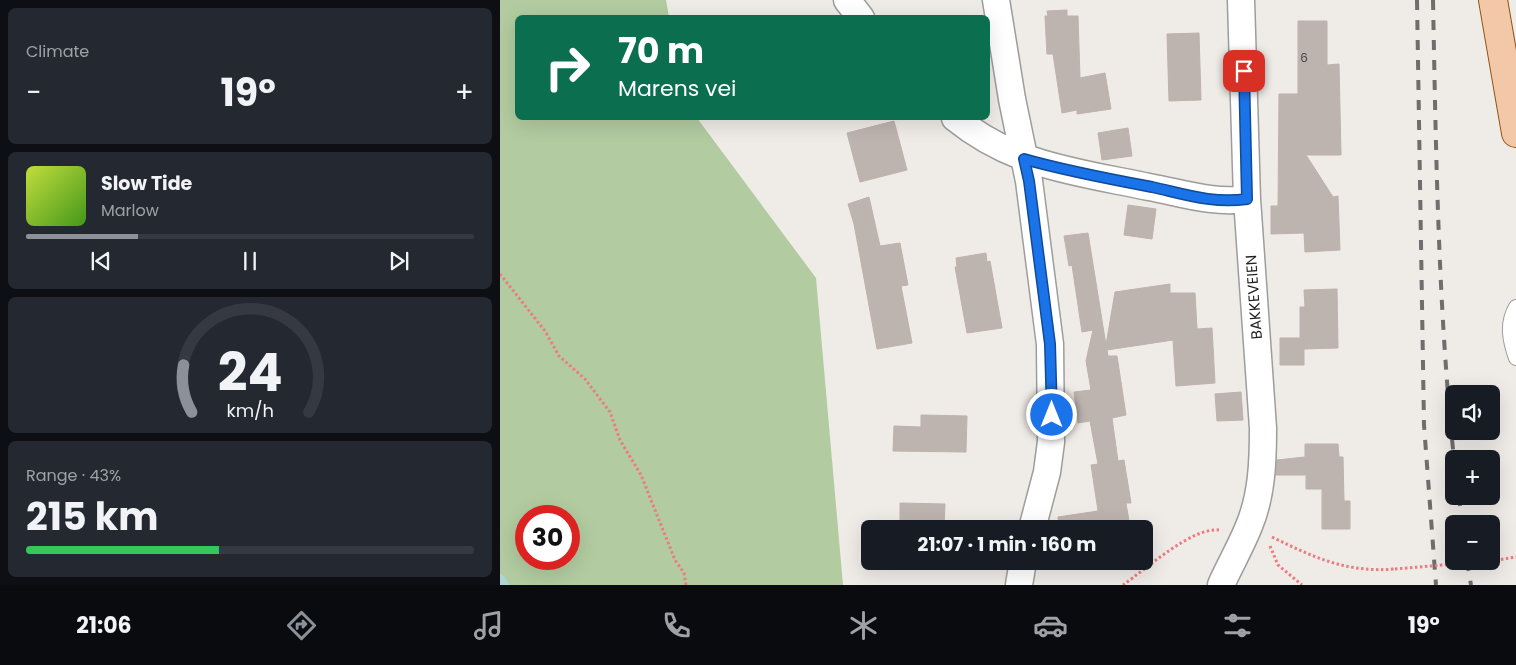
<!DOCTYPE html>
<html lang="en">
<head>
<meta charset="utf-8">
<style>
	:root { --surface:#171b24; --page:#242831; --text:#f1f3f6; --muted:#9ea1a6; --line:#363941; --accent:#8c9099 }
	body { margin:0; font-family:Poppins,sans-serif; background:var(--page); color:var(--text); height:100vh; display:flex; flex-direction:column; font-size:19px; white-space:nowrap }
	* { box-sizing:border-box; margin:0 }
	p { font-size:16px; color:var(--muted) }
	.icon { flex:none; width:28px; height:28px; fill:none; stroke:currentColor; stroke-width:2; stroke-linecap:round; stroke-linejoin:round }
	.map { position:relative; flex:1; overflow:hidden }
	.sheet { display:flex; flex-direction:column; gap:8px; padding:8px; background:#0d0f14; width:500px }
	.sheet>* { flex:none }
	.top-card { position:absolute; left:15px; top:15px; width:475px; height:105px; border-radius:8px; box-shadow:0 5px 20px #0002; background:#0b6e4f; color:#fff; overflow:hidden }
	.tools { position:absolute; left:945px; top:385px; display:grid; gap:10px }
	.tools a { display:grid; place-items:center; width:55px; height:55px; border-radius:8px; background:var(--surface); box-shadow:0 5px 20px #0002; font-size:25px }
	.speed { position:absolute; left:15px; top:505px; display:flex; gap:10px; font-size:25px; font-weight:700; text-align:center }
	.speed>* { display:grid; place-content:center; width:65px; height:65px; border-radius:50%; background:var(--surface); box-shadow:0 5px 20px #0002; line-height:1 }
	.speed .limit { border:8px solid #d22; background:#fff; color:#111 }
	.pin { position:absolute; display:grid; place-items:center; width:42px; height:42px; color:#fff; margin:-21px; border-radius:10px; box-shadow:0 2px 8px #0006 }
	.me { position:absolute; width:55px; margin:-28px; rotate:0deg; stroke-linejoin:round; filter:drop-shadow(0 0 4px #0008) }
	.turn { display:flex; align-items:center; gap:18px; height:105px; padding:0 20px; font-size:22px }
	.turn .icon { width:65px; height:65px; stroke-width:2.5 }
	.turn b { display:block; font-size:35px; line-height:42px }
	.big { font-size:38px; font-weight:700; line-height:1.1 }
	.sheet .tile { flex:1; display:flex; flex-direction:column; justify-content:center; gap:8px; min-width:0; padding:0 18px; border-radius:8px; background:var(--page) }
	.sheet .dial { align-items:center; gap:0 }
	.dial svg { height:130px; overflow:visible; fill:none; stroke:var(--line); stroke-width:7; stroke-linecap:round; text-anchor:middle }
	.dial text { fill:var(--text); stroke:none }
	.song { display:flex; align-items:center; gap:15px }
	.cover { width:60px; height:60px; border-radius:8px; background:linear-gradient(135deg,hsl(70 70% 55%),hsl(100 70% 35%)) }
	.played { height:5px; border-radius:2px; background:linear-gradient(90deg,var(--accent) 25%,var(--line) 25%) }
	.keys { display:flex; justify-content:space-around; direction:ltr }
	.heat { display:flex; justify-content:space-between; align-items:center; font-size:28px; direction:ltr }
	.charge { height:8px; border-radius:4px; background:linear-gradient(90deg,#34c759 43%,var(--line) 0) }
	.trip { position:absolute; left:361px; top:520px; width:292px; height:50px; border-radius:8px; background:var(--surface); box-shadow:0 5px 20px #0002; font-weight:700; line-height:50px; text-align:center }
	.dock { display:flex; height:80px; justify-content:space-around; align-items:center; background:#090b0e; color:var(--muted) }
	.dock .icon { width:35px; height:35px }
	.dock .active { color:var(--accent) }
	.dock b { font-size:22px; color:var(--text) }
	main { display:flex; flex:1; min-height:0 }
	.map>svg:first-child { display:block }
</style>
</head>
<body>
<main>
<section class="sheet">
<div class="tile"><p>Climate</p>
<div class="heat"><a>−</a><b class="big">19°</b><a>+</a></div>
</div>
<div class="tile">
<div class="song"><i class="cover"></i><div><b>Slow Tide</b><p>Marlow</p></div></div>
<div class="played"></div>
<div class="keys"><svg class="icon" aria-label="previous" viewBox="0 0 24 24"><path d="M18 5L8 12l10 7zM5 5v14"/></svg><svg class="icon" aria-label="pause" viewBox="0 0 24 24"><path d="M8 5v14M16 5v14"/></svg><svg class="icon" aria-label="next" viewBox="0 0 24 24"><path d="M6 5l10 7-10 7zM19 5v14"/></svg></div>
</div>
<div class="tile dial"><svg viewBox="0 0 100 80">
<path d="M14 69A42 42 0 1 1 86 69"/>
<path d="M14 69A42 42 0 0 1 9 40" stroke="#8c9099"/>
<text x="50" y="56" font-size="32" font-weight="700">24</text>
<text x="50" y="72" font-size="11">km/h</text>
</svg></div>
<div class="tile"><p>Range · 43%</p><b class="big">215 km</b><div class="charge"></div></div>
</section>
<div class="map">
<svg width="1016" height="585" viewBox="0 0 1016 585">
	<rect width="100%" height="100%" fill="#efebe7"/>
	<!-- forest -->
	<path fill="#b2cba0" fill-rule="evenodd" d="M 0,0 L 166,0 L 169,17 L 18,18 L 18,118 L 197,118 L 316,278 L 343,585 L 0,585 ZM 26,516 L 69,516 L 69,559 L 26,559 Z"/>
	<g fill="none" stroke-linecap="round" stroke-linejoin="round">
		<!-- stream -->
		<path stroke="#acd5d9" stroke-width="8" d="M 0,578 L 5,585"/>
	</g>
	<!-- building -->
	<path fill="#bdb4b0" stroke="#c0b1ab" d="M 567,10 L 567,16 L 578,16 L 580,78 L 605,73 L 611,109 L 577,114 L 577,110 L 562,113 L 553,54 L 547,54 L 545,16 L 548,16 L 547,11 Z
		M 798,21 L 827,21 L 827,65 L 839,64 L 841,155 L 806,155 L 833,197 L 838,196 L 840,250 L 805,252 L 804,233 L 771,234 L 771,206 L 778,206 L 779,94 L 798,94 Z
		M 699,33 L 701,100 L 669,101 L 667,34 Z
		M 394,121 L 407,170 L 360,182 L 347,133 Z
		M 628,128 L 632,156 L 602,160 L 598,133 Z
		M 369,197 L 380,246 L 400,243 L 408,285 L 401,286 L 412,343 L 377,349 L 354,224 L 348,204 Z
		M 628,205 L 656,209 L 652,239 L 624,235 Z
		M 588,233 L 606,345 L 615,292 L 670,284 L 670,293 L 695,293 L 697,329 L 712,328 L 715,383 L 676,386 L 673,340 L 607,350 L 608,356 L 617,356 L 626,415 L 612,418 L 618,461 L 624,460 L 631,503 L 626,503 L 630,527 L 559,529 L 558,517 L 598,511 L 591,465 L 598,464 L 590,421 L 578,423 L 574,392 L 591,390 L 586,361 L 593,330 L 582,332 L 572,265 L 569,266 L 564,236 Z
		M 486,253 L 487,262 L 490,261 L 502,328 L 467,333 L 455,267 L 457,267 L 456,258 Z
		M 837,289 L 838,348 L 804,349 L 804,365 L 780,365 L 780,338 L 800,338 L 800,307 L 805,307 L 804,290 Z
		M 741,392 L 743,420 L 717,421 L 715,394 Z
		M 421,415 L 467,416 L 466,452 L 393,451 L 394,426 L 421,427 Z
		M 805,444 L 838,444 L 839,457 L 843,457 L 844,501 L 850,501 L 850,529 L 822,529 L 822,489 L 806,489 L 806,475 L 776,475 L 777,460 L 805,457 Z
		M 400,503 L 445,504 L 444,529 L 400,529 Z"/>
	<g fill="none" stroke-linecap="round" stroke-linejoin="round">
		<!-- service casing -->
		<g stroke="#9d9d9d" stroke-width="16">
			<path id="service" d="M 1016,307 C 1006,324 1010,341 1016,358"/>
		</g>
		<!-- minor casing -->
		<g stroke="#9d9d9d" stroke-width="29">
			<path id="minor" d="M 347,0 L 361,18
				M 496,0 L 512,99 L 529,181 L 550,344 L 551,442 L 547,472 L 532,529
				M 455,118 C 514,166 577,172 649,187 C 682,193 713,204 747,199
				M 519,585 L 523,561
				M 721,585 C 730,565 741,546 749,526 C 762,495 763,461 763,428 L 747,199 L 741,0"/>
		</g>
		<!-- primary casing -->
		<g stroke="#8d520e" stroke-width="30">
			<path id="primary" d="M 993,0 L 1016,133"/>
		</g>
		<!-- path -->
		<path stroke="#ed7b7f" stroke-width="3" stroke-dasharray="2.5 2.5" stroke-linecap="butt" d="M 0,274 L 45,331 L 59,356 L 85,379 L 110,412 L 120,440 L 141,475 L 175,560 L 184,573 L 186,585
			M 772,537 C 815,558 847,573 895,569
			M 770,546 L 778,565 L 802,585
			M 991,561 L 1016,557
			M 623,585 C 646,569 692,527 719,530"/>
		<!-- service -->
		<use href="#service" stroke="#fff" stroke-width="14"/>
		<!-- minor -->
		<use href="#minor" stroke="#fff" stroke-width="26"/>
		<!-- primary -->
		<use href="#primary" stroke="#f3c8a8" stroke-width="28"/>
		<!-- rail -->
		<path stroke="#6e6e6e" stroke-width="4" stroke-dasharray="10 10" stroke-linecap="butt" d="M 917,0 L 924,425 L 936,585
			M 933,0 C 936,153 938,306 954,459
			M 959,496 L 962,524
			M 967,561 L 971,585"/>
		<!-- path-bridge -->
		<path stroke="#ed7b7f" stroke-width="3" stroke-dasharray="2.5 2.5" stroke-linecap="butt" d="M 895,569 L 991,561"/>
	</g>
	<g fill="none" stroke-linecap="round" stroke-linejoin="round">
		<!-- route casing -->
		<g stroke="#114b97" stroke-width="12">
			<path id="route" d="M 552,415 L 550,344 L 529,181 L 524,159 C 566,171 609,179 652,187 C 684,194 713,204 747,199 L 744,71"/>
		</g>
		<!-- route -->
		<use href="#route" stroke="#1a73e8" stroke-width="9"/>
	</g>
	<g text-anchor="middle" stroke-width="5" stroke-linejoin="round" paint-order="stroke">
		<!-- number labels -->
		<g font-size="12" fill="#474544">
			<text x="804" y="62">6</text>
		</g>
		<!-- street labels -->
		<g font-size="15" fill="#202020" stroke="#fff">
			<text transform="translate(754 297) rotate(-94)" y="5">BAKKEVEIEN</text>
		</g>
	</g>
</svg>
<div class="tools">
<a><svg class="icon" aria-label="sound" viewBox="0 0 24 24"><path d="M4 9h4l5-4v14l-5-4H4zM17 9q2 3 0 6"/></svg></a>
<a>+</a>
<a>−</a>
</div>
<div class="speed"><div class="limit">30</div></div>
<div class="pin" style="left:744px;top:71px;background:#d93025"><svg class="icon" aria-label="arrive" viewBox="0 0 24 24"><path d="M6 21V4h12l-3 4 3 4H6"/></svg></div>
<svg class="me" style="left:552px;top:415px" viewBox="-20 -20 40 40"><circle r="17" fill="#1a73e8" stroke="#fff" stroke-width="3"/><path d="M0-11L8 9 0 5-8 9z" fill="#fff"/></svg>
<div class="trip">21:07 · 1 min · 160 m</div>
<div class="top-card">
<div class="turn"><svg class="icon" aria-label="right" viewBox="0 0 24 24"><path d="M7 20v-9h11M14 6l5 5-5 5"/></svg><div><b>70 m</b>Marens vei</div></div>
</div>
</div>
</main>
<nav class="dock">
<b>21:06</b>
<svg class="icon active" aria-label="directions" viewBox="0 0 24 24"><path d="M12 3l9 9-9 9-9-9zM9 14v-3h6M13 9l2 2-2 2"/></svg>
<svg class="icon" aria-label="music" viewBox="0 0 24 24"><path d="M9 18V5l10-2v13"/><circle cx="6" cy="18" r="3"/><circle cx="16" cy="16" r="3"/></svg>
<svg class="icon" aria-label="phone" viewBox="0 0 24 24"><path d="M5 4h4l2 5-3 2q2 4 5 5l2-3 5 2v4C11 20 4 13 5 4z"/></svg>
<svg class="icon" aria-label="climate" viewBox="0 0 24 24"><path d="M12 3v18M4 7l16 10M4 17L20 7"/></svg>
<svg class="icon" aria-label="car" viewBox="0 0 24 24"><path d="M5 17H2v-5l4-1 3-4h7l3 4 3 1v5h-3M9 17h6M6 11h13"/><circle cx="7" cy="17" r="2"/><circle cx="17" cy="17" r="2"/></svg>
<svg class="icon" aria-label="filters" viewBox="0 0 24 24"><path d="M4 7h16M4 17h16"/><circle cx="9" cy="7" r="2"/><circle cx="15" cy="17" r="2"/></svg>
<b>19°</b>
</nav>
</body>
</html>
